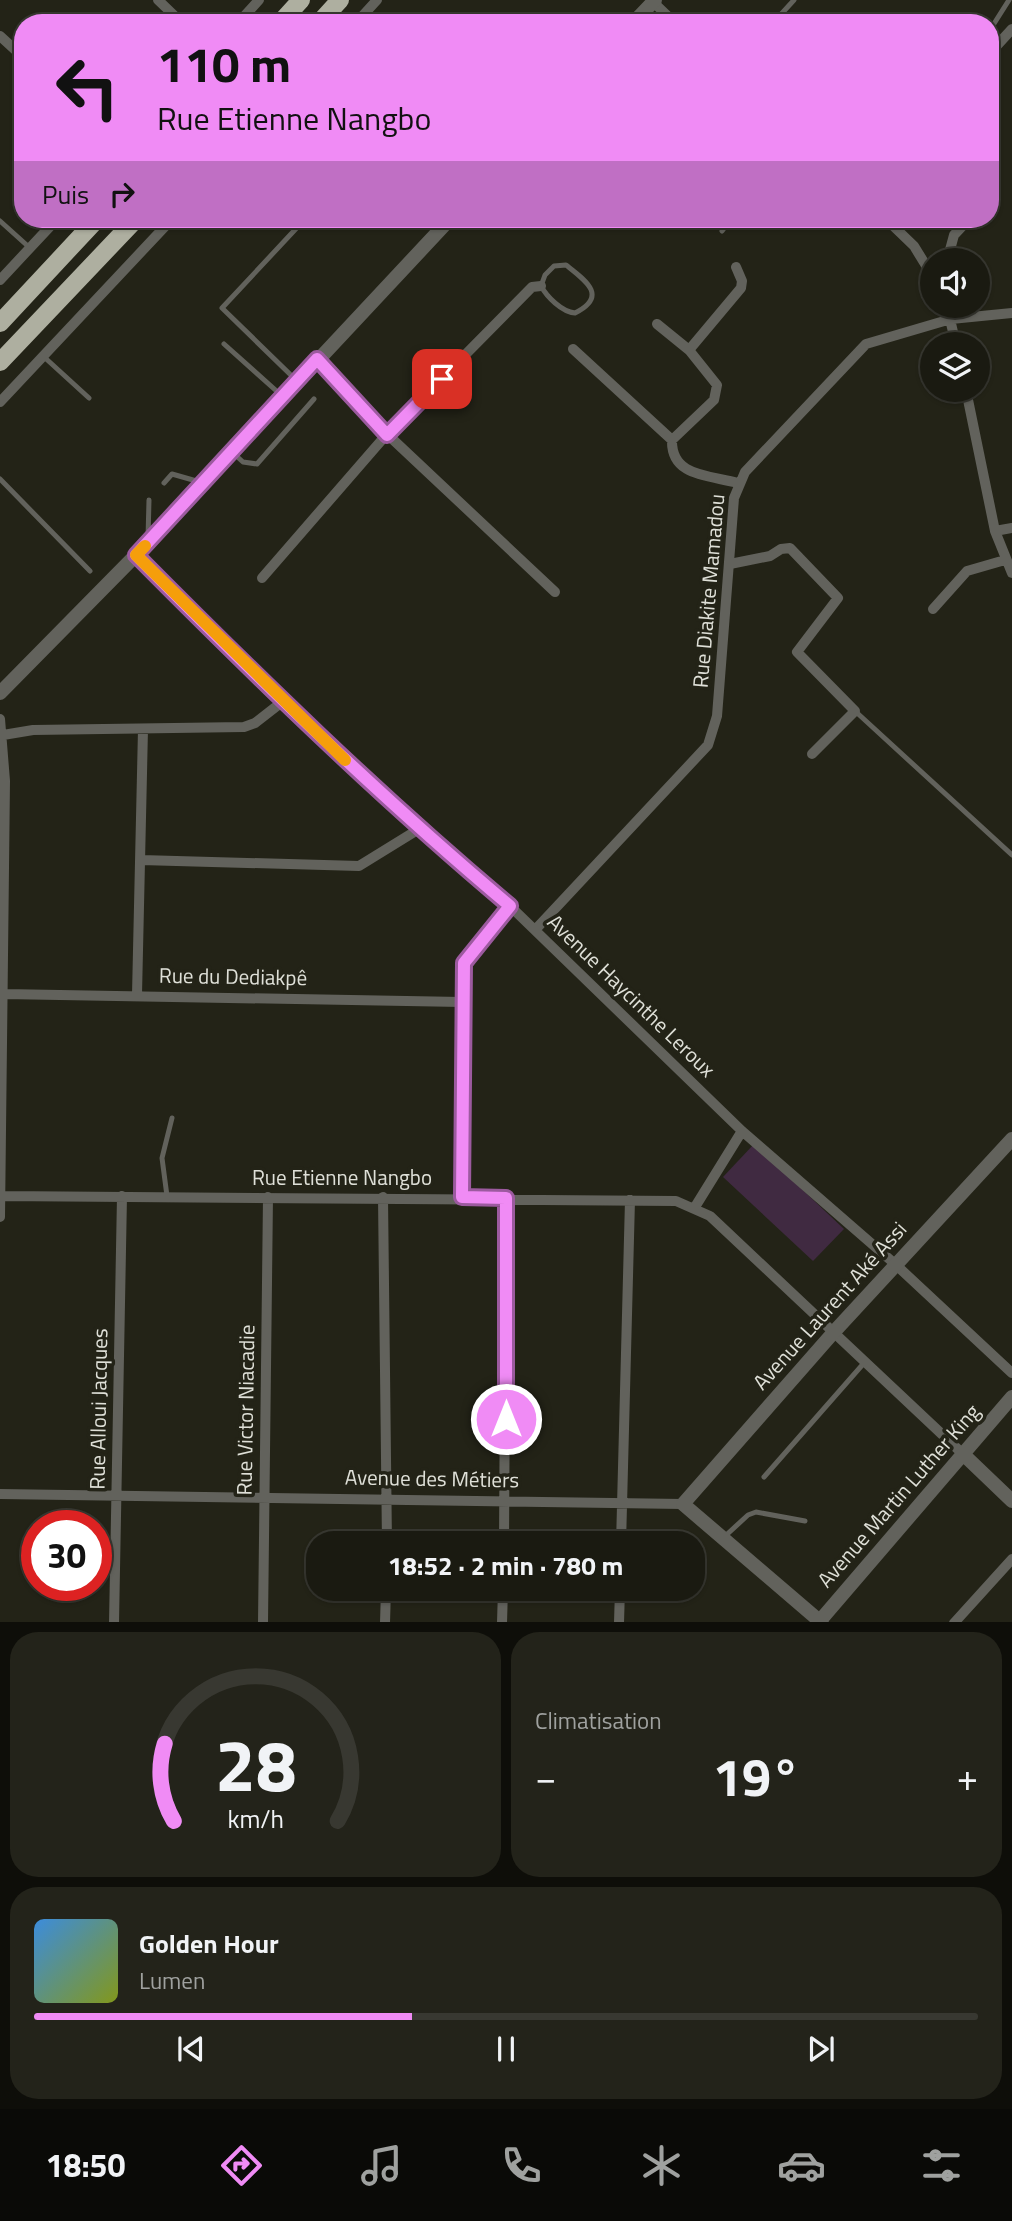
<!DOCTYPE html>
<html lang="fr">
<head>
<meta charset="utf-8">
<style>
	:root { --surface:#1a1a11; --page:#23231a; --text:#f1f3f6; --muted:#9fa19f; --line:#383831; --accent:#f08bf5 }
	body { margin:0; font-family:"Titillium Web",sans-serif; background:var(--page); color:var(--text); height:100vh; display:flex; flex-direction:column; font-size:26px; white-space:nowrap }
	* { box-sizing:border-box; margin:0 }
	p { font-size:23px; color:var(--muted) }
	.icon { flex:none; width:38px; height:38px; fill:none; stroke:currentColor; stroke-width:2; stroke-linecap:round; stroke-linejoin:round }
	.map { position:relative; height:1622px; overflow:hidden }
	.side { display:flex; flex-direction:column; gap:10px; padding:10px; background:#0e0e09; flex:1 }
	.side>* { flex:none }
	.hud { position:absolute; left:14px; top:14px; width:985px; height:214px; border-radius:28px; box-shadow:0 2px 5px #0004,0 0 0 2px var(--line); background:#f08bf5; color:#111; overflow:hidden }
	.fabs { position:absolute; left:920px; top:248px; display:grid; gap:14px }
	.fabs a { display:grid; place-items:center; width:70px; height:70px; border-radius:50%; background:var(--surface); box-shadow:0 2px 5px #0004,0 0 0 2px var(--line); font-size:35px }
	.speed { position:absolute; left:21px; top:1510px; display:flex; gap:14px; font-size:35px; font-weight:700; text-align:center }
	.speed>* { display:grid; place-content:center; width:91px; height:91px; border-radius:50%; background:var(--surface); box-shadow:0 2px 5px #0004,0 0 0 2px var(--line); line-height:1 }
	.speed .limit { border:10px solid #d22; background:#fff; color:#111 }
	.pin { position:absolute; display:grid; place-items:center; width:60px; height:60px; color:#fff; margin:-30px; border-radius:14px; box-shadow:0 4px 10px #0006 }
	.me { position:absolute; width:77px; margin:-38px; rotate:0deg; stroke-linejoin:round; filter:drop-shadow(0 0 5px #0008) }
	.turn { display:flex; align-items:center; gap:24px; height:147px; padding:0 28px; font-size:32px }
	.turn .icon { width:91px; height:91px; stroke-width:2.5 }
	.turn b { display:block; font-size:49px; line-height:60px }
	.then { display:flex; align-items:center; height:66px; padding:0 28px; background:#0003; gap:14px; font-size:26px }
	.big { font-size:52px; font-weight:700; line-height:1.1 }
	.side .tile { flex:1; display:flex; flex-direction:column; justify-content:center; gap:10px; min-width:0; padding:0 24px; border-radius:28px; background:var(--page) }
	.side .dial { align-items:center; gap:0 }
	.dial svg { height:182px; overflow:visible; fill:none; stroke:var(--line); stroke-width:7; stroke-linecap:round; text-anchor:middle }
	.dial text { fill:var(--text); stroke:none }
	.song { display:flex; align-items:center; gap:21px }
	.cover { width:84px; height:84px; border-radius:10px; background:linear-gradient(135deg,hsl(210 70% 55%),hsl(70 70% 35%)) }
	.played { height:7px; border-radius:4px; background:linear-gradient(90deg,var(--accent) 40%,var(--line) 40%) }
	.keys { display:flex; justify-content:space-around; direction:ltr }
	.heat { display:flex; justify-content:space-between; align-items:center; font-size:38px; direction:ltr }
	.side .tiles { flex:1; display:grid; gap:10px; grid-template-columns:1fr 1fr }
	.tile:last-child { grid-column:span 2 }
	.trip { position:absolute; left:306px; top:1531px; width:399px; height:70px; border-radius:28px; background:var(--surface); box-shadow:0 2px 5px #0004,0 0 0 2px var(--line); font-weight:700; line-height:70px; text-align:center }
	.menu { display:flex; height:112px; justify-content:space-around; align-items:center; background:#0a0a07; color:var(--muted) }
	.menu .icon { width:49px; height:49px }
	.menu .current { color:var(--accent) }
	.menu b { font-size:32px; color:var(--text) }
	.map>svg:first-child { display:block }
</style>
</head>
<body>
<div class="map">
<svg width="1012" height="1623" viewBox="0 0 1012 1623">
	<rect width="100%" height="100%" fill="#232317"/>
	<!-- green -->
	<path fill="#402a41" d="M 754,1144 L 844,1229 L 813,1261 L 723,1177 Z"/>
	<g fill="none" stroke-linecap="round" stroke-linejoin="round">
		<!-- service -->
		<path stroke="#62625c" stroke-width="5" d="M 773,23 L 794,0
			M 990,30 L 1009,0
			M 0,221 L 30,248
			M 722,231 L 731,219
			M 566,265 C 585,280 609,296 575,313 C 562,312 547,297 541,286 L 545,275 L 554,266 Z
			M 224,344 L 281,395
			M 43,356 L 89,398
			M 297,381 L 222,308 L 305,219
			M 232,452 L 243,462 L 257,464 L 314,399
			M 0,479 L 90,571
			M 164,483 L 172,474 L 200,482
			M 148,538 L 149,500
			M 855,711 L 1012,855
			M 167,1196 L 162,1158 L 172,1118
			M 764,1477 L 864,1363
			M 723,1538 L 748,1515 L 756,1512 L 805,1521"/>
		<!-- minor -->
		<path stroke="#62625c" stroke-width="10" d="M 158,0 L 182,23
			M 653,2 L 675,23
			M 238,23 L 259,0
			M 356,23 L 377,0
			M 0,36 L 23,57
			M 990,53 L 1012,29
			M 886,219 L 914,246 L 933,277
			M 947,261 L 954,235 L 969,219
			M 0,280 L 57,219
			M 947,306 L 956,345
			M 657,324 L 689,350 L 717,385 L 714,400 L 672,440
			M 573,349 L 672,440 C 671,477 709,475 738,483
			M 689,350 L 741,288 L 742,281 L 736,267
			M 317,359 L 387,434 L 555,592
			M 966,390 L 995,531 L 1012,573
			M 0,402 L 172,219
			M 995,531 L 1012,528
			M 136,555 L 282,702 L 419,829 L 510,906 L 742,1131 L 895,1264 L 1012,1373
			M 730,564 L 770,556 L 781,549 L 790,548 L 838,598 L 797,652 L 855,711 L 812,754
			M 262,578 L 387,434 L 532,287 L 541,286
			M 933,609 L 967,571 L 1005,560
			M 0,719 L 5,781 L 0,1217
			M 3,735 L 33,730 L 244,727 L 255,723 L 282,702
			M 141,860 L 359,866 L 419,829
			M 535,930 L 708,745 L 717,716 L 734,498 L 745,472 L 866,344 L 951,319 L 1012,313
			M 4,994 L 462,1002
			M 137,995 L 143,729
			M 0,1196 L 676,1201 L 710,1216 L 964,1455
			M 383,1197 L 387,1544
			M 462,1197 L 464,963 L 510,906
			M 695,1207 L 742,1131
			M 0,1494 L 683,1504
			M 504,1544 L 506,1198
			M 621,1544 L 630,1200
			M 114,1623 L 122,1196
			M 263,1623 L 268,1197
			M 385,1623 L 386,1589
			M 502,1623 L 503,1589
			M 619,1623 L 620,1589
			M 954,1623 L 1012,1559"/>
		<!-- tertiary -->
		<path stroke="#62625c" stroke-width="14" d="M 633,23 L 655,0
			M 0,693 L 136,555 L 450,219
			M 964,1455 L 1012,1501
			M 818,1623 L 1012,1397
			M 822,1623 L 683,1504 L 833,1333 L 1012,1139"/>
		<!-- trunk -->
		<path stroke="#aeafa0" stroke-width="18" d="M 280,23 L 301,0
			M 319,23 L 340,0
			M 0,323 L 97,219
			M 0,362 L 136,219"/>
	</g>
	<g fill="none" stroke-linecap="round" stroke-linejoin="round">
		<!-- route casing -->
		<g stroke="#9c5a9f" stroke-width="18">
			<path id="route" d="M 442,379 L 387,435 L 317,359 L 136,555 C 257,677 379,796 510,906 L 464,963 L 462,1197 L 506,1198 L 506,1419"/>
		</g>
		<!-- route -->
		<use href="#route" stroke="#f08bf5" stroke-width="12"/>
		<!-- slow -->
		<path stroke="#f59e0b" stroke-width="12" d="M 145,546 L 136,555 L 345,760"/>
	</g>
	<g text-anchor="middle" stroke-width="7" stroke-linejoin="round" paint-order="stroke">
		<!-- street labels -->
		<g font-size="21" fill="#dfe0d8" stroke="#232317">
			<text transform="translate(709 591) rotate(-85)" y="7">Rue Diakite Mamadou</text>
			<text transform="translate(233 977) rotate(1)" y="7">Rue du Dediakpê</text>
			<text transform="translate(631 996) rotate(44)" y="7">Avenue Haycinthe Leroux</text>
			<text x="342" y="1185">Rue Etienne Nangbo</text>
			<text transform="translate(830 1306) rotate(-48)" y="7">Avenue Laurent Aké Assi</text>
			<text transform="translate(99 1409) rotate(-89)" y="7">Rue Alloui Jacques</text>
			<text transform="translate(246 1410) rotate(-89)" y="7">Rue Victor Niacadie</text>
			<text transform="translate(432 1479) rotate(1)" y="7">Avenue des Métiers</text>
			<text transform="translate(899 1496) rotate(-49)" y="7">Avenue Martin Luther King</text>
		</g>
	</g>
</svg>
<div class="fabs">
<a><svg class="icon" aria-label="sound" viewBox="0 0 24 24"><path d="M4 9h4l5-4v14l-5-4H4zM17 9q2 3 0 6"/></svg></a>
<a><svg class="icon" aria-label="layers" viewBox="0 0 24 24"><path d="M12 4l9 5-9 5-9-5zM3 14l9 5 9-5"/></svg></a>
</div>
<div class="speed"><div class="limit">30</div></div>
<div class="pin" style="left:442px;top:379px;background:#d93025"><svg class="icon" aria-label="arrive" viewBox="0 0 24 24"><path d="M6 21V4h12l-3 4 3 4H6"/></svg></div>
<svg class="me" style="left:506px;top:1419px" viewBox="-20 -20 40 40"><circle r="17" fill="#f08bf5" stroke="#fff" stroke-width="3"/><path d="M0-11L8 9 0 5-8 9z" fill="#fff"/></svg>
<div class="trip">18:52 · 2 min · 780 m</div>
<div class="hud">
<div class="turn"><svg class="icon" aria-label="left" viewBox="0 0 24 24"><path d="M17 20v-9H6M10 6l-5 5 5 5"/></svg><div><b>110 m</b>Rue Etienne Nangbo</div></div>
<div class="then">Puis<svg class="icon" aria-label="right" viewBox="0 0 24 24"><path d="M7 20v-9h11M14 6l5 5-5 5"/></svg></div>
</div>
</div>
<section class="side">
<div class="tiles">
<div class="tile dial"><svg viewBox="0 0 100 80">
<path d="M14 69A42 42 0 1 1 86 69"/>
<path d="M14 69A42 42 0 0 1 10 35" stroke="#f08bf5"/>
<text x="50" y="56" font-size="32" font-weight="700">28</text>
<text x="50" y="72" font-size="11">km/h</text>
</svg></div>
<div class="tile"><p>Climatisation</p>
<div class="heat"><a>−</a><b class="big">19°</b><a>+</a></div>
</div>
<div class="tile">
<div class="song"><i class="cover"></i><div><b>Golden Hour</b><p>Lumen</p></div></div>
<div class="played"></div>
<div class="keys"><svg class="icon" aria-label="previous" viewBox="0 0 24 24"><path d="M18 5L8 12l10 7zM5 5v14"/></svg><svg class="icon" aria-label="pause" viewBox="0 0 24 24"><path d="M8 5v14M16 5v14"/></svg><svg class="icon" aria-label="next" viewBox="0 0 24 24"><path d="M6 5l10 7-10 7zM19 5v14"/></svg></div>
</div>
</div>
</section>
<nav class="menu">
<b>18:50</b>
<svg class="icon current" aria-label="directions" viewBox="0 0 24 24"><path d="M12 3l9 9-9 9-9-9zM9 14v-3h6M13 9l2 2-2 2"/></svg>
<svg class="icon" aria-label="music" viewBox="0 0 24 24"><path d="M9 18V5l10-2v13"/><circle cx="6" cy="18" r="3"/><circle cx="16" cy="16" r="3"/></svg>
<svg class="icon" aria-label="phone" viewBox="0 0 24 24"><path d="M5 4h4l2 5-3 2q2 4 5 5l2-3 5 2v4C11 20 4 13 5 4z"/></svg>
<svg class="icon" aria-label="climate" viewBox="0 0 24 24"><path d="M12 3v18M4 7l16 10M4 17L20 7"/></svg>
<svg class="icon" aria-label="car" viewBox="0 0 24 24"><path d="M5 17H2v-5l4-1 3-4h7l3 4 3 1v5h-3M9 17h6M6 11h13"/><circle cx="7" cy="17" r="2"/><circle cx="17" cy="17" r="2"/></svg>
<svg class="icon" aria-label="filters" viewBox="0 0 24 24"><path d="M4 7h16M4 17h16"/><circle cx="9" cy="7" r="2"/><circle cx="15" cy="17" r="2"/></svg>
</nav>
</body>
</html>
